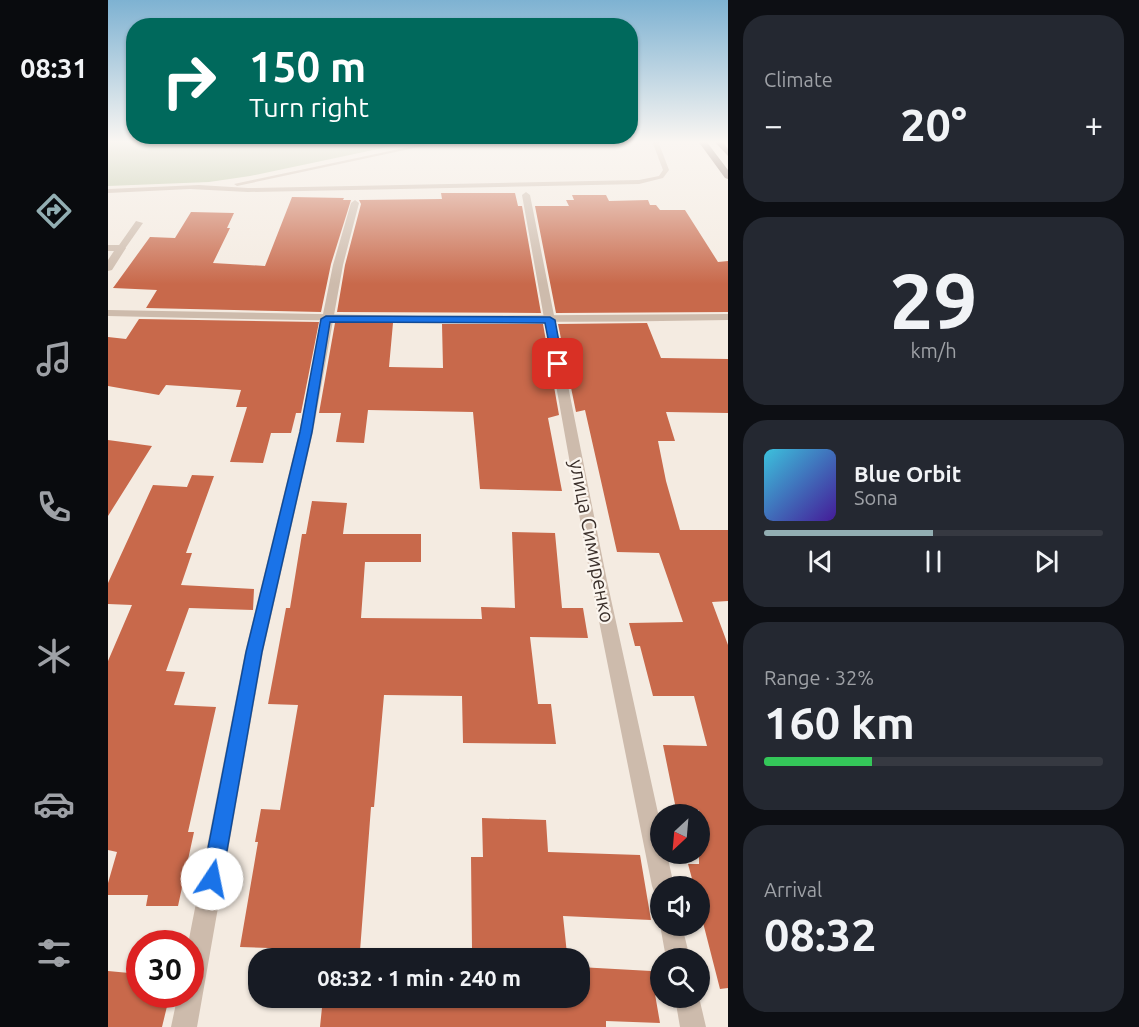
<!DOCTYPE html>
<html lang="en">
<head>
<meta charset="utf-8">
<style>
	:root { --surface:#171b24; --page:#242831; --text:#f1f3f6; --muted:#9ea1a6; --line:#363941; --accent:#92aeb2 }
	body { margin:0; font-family:Ubuntu,sans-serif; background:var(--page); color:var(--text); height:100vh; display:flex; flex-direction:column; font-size:22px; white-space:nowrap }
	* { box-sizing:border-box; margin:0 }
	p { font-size:20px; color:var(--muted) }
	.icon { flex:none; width:33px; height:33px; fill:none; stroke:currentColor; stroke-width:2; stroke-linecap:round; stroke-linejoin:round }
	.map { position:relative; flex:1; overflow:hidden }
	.sheet { display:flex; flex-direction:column; gap:15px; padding:15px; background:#0d0f14; width:411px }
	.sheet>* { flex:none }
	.banner { position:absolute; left:18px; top:18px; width:512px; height:126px; border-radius:24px; box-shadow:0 2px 4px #0004; background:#00695c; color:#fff; overflow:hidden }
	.needle { width:39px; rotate:206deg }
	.fabs { position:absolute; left:542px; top:804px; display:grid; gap:12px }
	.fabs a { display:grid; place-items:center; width:60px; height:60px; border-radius:50%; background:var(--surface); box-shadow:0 2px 4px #0004; font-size:30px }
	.speed { position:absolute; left:18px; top:930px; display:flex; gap:12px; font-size:30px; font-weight:700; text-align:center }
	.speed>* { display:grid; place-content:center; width:78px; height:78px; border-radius:50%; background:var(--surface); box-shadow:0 2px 4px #0004; line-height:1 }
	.speed .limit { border:9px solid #d22; background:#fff; color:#111 }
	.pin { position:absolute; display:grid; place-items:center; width:51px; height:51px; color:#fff; margin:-26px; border-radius:12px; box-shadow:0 3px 9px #0006 }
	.me { position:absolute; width:66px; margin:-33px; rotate:11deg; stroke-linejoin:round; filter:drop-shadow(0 0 4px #0008) }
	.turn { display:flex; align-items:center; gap:21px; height:126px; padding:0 24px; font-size:27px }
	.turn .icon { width:78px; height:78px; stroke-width:2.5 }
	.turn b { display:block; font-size:42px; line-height:51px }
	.big { font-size:45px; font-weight:700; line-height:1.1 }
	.sheet .card { flex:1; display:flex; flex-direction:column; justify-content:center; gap:9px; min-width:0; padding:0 21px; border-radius:24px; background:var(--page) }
	.sheet .dial { align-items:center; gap:0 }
	.dial b { font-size:78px; line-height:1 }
	.song { display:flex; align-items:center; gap:18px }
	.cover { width:72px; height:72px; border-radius:9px; background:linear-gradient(135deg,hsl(190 70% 55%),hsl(260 70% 35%)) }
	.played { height:6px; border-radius:3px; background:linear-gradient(90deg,var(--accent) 50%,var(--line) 50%) }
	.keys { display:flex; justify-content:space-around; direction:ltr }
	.heat { display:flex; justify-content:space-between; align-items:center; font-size:33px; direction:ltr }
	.charge { height:9px; border-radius:4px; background:linear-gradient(90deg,#34c759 32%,var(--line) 0) }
	.trip { position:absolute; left:140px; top:948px; width:342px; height:60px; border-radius:24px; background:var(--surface); box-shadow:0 2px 4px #0004; font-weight:700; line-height:60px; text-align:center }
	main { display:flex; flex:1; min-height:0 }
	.tabs { display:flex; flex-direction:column; width:108px; justify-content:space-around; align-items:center; background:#090b0e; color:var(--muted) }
	.tabs .icon { width:42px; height:42px }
	.tabs .current { color:var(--accent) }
	.tabs b { font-size:27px; color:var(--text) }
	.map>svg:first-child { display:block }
</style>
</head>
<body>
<main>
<nav class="tabs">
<b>08:31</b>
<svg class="icon current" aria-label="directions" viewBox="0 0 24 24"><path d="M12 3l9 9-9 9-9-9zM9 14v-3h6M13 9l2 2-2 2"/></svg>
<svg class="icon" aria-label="music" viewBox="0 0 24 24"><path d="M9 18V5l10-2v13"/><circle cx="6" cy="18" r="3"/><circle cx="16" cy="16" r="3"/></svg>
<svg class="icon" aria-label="phone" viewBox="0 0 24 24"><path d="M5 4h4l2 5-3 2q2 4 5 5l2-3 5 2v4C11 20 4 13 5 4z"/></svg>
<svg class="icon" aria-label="climate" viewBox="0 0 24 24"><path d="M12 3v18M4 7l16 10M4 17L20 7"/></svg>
<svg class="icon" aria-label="car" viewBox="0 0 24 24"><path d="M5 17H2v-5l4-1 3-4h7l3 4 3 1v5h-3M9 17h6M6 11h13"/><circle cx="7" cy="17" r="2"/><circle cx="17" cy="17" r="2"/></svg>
<svg class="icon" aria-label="filters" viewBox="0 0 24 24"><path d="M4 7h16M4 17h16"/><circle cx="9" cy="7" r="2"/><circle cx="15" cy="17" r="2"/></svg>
</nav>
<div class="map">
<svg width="620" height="1027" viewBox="0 0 620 1027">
	<rect width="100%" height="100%" fill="#f4ebe1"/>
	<!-- green -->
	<path fill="#b8c4a0" d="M 0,141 L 308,141 L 142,176 L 101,182 L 0,186 Z"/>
	<!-- building -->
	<path fill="#c8694b" d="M 333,193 L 407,193 L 410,206 L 414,206 L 433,313 L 229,312 L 237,265 L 253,204 L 251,200 L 334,199 Z
		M 464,195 L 498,195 L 501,201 L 540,200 L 542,205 L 548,205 L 552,210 L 577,210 L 610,262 L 620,261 L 620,312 L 448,313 L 427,206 L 461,206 L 458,200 L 466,200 Z
		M 184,197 L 236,198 L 235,200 L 243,200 L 223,264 L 213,312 L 38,308 L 49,290 L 5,288 L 42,237 L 67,238 L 83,212 L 126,213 L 119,228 L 122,228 L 105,263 L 157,266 Z
		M 31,319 L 211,322 L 193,413 L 188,413 L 183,433 L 163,433 L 155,463 L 122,462 L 139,407 L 128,407 L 133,390 L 58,385 L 51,395 L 0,386 L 0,337 L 18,339 Z
		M 227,323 L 285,323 L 281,367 L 335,368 L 334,324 L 435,324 L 451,415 L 440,418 L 454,491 L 372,489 L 365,412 L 260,410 L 256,443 L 228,442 L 233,413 L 211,413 Z
		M 539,323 L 553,358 L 620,359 L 620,413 L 558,412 L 567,441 L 550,441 L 558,481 L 572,530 L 620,530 L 620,601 L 604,602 L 620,645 L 620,988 L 612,989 L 591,907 L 591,886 L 586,886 L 580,864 L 591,864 L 591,810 L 568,809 L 555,745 L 599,746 L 586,696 L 545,696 L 532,646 L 527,646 L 521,623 L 575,622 L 551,553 L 509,552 L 477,410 L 468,412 L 450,324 Z
		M 0,440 L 44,446 L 0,516 Z
		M 84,475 L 106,476 L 78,553 L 84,553 L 73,585 L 146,589 L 145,610 L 81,608 L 58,671 L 77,672 L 66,705 L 108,707 L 80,832 L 86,832 L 70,906 L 38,906 L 40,895 L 0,895 L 0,883 L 9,852 L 0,850 L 0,661 L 24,605 L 0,604 L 0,583 L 45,485 L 79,487 Z
		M 204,501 L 239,503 L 235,534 L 313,534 L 313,562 L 257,562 L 253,618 L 374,619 L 373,607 L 407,608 L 404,532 L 447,533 L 454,608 L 475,608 L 480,638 L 422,637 L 430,704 L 443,704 L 448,744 L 355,743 L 354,696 L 276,695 L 266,807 L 263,807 L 252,951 L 132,947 L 150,842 L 147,842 L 153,809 L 172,810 L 190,705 L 160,704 L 178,608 L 182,608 L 194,534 L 198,534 Z
		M 374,818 L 438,820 L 440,852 L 532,855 L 543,920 L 455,916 L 459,954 L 364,949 L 363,857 L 375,857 Z
		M 471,967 L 543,971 L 552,1023 L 498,1021 L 498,1027 L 212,1027 L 215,998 L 471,998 Z
		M 0,971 L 32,974 L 32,994 L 62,994 L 54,1027 L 0,1027 Z"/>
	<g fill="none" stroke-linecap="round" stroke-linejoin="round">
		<!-- lane -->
		<path fill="#cdbbac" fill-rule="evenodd" d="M 329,141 L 339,141 L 129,186 L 126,184 Z
			M 544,141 L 550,141 L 561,170 L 555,178 L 531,184 L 140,192 L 82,189 L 0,193 L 0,189 L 91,185 L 140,188 L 531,180 L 551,176 L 555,170 Z
			M 28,221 L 35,223 L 16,250 L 10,250 L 9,248 Z
			M 0,310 L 310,316 L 620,314 L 620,320 C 413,324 207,321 0,316 Z"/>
		<!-- street -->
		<path fill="#cdbbac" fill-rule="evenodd" d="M 418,192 L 422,195 L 499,581 L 552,822 L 552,854 L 559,854 L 566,886 L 552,886 L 552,896 L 547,894 L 544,886 L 483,581 L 414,195 Z
			M 247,200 L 251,203 L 235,265 L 205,432 L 155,652 L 89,1027 L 63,1027 L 70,994 L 82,994 L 82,944 L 80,944 L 137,652 L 191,432 L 225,265 L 243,203 Z
			M 0,245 L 13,245 L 18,248 L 4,270 L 0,271 L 0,260 L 6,251 L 0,251 Z
			M 552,925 L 574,926 L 582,958 L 558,958 Z
			M 567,998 L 591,997 L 598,1027 L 572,1027 Z"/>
		<!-- primary -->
		<path fill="#7d675c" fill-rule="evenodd" d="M 590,141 L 598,141 L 620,170 L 620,179 L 617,178 Z
			M 606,141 L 614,141 L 620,149 L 620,156 Z"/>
	</g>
	<!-- sky -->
	<linearGradient id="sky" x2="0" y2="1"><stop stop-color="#7eb2d2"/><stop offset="0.5" stop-color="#faf6f2"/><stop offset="1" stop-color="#faf6f2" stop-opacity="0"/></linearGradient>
	<rect width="620" height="284" fill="url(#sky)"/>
	<!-- route -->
	<path fill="#1a73e8" stroke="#114b97" stroke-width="1.5" d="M 218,316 L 442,317 L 447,320 L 455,364 L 450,367 L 445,364 L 437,323 L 222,322 L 204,432 L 154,652 L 114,879 L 111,887 L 104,890 L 97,887 L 94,879 L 138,652 L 192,432 L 213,319 Z"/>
	<g text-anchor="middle" stroke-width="4.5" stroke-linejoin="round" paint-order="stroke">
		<!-- street labels -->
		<g font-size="20" fill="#3b302b" stroke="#fbf5ee">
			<text transform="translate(484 541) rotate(79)" y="7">улица Симиренко</text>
		</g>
	</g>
</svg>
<div class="fabs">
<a><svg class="needle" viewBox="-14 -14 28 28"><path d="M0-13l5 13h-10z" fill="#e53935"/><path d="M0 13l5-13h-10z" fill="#9ea1a6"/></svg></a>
<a><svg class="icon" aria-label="sound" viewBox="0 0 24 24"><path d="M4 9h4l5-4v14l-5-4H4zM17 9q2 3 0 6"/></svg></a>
<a><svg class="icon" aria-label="search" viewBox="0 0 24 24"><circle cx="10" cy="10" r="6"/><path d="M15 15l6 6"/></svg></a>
</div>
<div class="speed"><div class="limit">30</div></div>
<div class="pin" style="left:450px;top:364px;background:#d93025"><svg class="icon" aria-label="arrive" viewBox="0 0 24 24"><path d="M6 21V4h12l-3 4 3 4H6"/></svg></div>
<svg class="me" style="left:104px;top:879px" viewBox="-20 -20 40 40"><circle r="19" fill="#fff"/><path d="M0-13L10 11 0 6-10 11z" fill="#1a73e8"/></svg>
<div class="trip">08:32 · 1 min · 240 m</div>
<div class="banner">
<div class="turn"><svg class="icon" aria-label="right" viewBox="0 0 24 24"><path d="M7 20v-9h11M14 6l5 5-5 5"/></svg><div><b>150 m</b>Turn right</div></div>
</div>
</div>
<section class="sheet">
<div class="card"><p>Climate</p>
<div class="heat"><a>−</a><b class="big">20°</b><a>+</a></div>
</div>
<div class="card dial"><b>29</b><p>km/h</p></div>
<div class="card">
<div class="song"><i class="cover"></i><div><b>Blue Orbit</b><p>Sona</p></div></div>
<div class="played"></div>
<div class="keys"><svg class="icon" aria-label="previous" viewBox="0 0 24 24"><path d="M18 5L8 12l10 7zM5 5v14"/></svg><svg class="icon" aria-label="pause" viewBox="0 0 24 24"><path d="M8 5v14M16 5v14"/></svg><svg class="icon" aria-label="next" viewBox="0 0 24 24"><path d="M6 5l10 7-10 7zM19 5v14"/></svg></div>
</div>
<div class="card"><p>Range · 32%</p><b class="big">160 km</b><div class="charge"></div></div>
<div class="card"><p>Arrival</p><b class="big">08:32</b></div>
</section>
</main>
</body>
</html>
